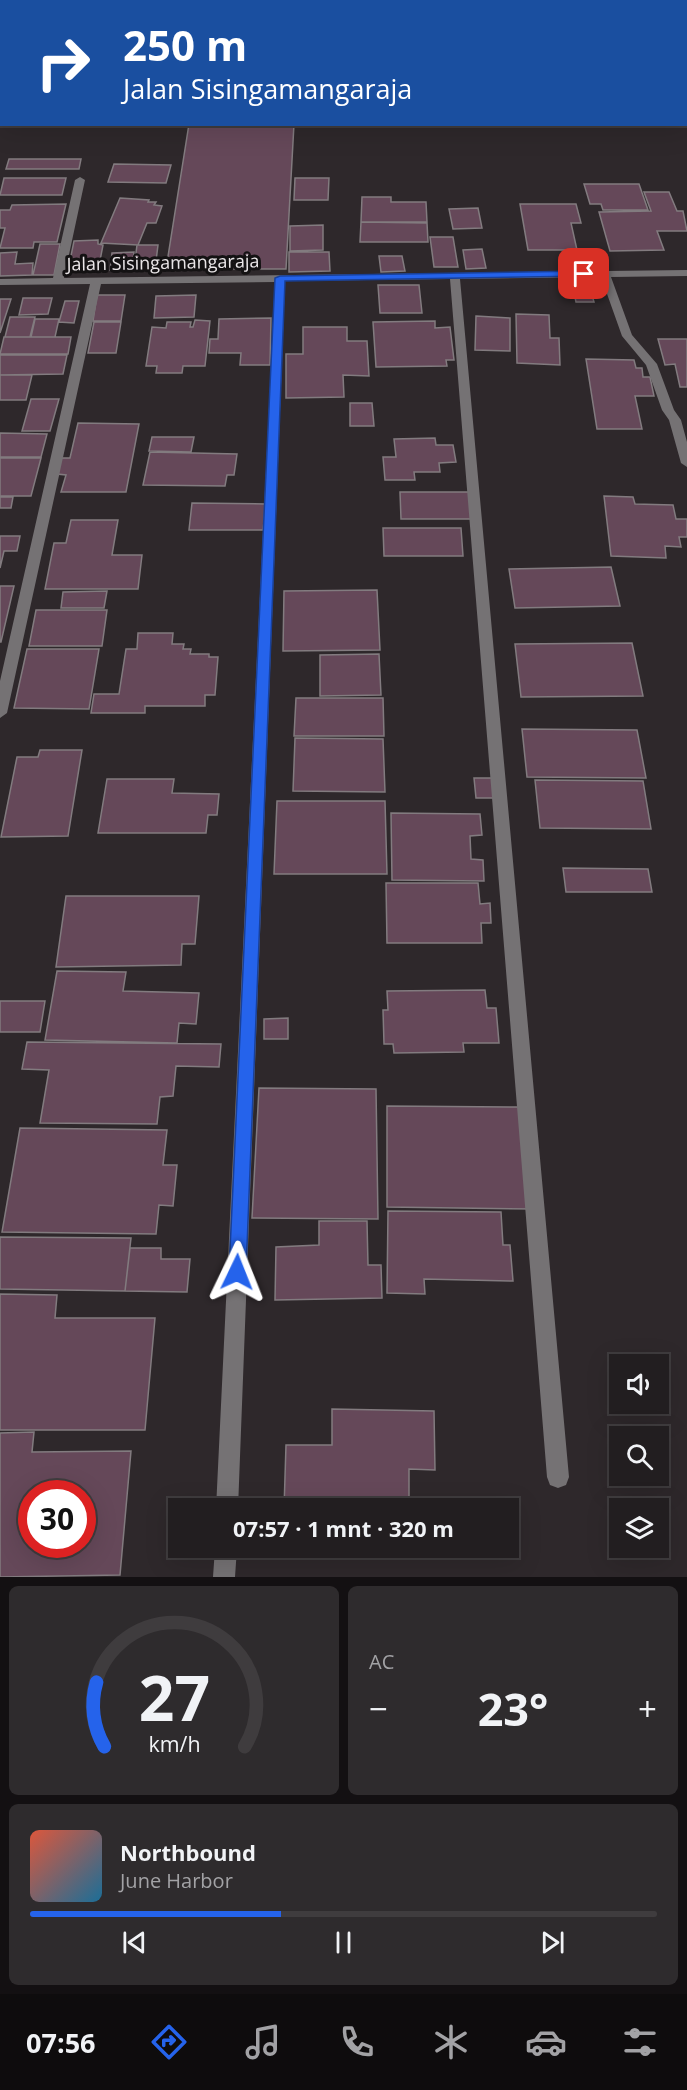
<!DOCTYPE html>
<html lang="id">
<head>
<meta charset="utf-8">
<style>
	:root { --surface:#221e20; --page:#2e2b2d; --text:#f1f3f6; --muted:#a2a2a5; --line:#3f3c3e; --accent:#2563eb }
	body { margin:0; font-family:"Open Sans",sans-serif; background:var(--page); color:var(--text); height:100vh; display:flex; flex-direction:column; font-size:22px; white-space:nowrap }
	* { box-sizing:border-box; margin:0 }
	p { font-size:20px; color:var(--muted) }
	.icon { flex:none; width:33px; height:33px; fill:none; stroke:currentColor; stroke-width:2; stroke-linecap:round; stroke-linejoin:round }
	.map { position:relative; height:1577px; overflow:hidden }
	.panel { display:flex; flex-direction:column; gap:9px; padding:9px; background:#131012; flex:1 }
	.panel>* { flex:none }
	.hud { position:absolute; left:0px; top:0px; width:687px; height:126px; box-shadow:0 6px 24px #0002,0 0 0 2px var(--line); background:#1a4fa0; color:#fff; overflow:hidden }
	.fabs { position:absolute; left:609px; top:1354px; display:grid; gap:12px }
	.fabs a { display:grid; place-items:center; width:60px; height:60px; border-radius:0px; background:var(--surface); box-shadow:0 6px 24px #0002,0 0 0 2px var(--line); font-size:30px }
	.speed { position:absolute; left:18px; top:1480px; display:flex; gap:12px; font-size:30px; font-weight:700; text-align:center }
	.speed>* { display:grid; place-content:center; width:78px; height:78px; border-radius:50%; background:var(--surface); box-shadow:0 6px 24px #0002,0 0 0 2px var(--line); line-height:1 }
	.speed .limit { border:9px solid #d22; background:#fff; color:#111 }
	.pin { position:absolute; display:grid; place-items:center; width:51px; height:51px; color:#fff; margin:-26px; border-radius:12px; box-shadow:0 3px 9px #0006 }
	.me { position:absolute; width:66px; margin:-33px; rotate:2deg; stroke-linejoin:round; filter:drop-shadow(0 0 4px #0008) }
	.turn { display:flex; align-items:center; gap:21px; height:126px; padding:0 24px; font-size:27px }
	.turn .icon { width:78px; height:78px; stroke-width:2.5 }
	.turn b { display:block; font-size:42px; line-height:51px }
	.big { font-size:45px; font-weight:700; line-height:1.1 }
	.panel .widget { flex:1; display:flex; flex-direction:column; justify-content:center; gap:9px; min-width:0; padding:0 21px; border-radius:9px; background:var(--page) }
	.panel .dial { align-items:center; gap:0 }
	.dial svg { height:156px; overflow:visible; fill:none; stroke:var(--line); stroke-width:7; stroke-linecap:round; text-anchor:middle }
	.dial text { fill:var(--text); stroke:none }
	.song { display:flex; align-items:center; gap:18px }
	.cover { width:72px; height:72px; border-radius:9px; background:linear-gradient(135deg,hsl(10 70% 55%),hsl(200 70% 35%)) }
	.played { height:6px; border-radius:3px; background:linear-gradient(90deg,var(--accent) 40%,var(--line) 40%) }
	.keys { display:flex; justify-content:space-around; direction:ltr }
	.heat { display:flex; justify-content:space-between; align-items:center; font-size:33px; direction:ltr }
	.panel .tiles { flex:1; display:grid; gap:9px; grid-template-columns:1fr 1fr }
	.widget:last-child { grid-column:span 2 }
	.trip { position:absolute; left:168px; top:1498px; width:351px; height:60px; border-radius:0px; background:var(--surface); box-shadow:0 6px 24px #0002,0 0 0 2px var(--line); font-weight:700; line-height:60px; text-align:center }
	.tab-bar { display:flex; height:96px; justify-content:space-around; align-items:center; background:#0e0c0d; color:var(--muted) }
	.tab-bar .icon { width:42px; height:42px }
	.tab-bar .selected { color:var(--accent) }
	.tab-bar b { font-size:27px; color:var(--text) }
	.map>svg:first-child { display:block }
</style>
</head>
<body>
<div class="map">
<svg width="687" height="1577" viewBox="0 0 687 1577">
	<rect width="100%" height="100%" fill="#2e282b"/>
	<!-- building -->
	<path fill="#654859" stroke="#827b7f" stroke-width="1.5" fill-rule="evenodd" d="M 189,124 L 294,124 L 286,269 L 166,269 Z
		M 9,159 L 81,159 L 79,169 L 6,169 Z
		M 114,164 L 171,165 L 166,183 L 108,182 Z
		M 4,178 L 66,178 L 62,195 L 0,195 Z
		M 295,178 L 329,178 L 328,200 L 294,200 Z
		M 584,184 L 639,184 L 648,210 L 603,210 L 601,204 L 590,204 Z
		M 644,192 L 669,192 L 677,211 L 683,211 L 687,231 L 657,231 L 664,250 L 610,251 L 599,212 L 651,211 Z
		M 362,197 L 391,197 L 391,202 L 426,202 L 427,222 L 361,222 Z
		M 120,198 L 149,200 L 148,202 L 156,202 L 154,205 L 162,206 L 156,223 L 147,223 L 138,245 L 101,243 Z
		M 66,204 L 57,242 L 34,242 L 33,248 L 0,248 L 5,228 L 0,228 L 0,210 L 10,210 L 12,205 Z
		M 520,204 L 576,204 L 581,223 L 571,223 L 577,250 L 528,250 Z
		M 478,208 L 482,228 L 453,229 L 449,209 Z
		M 361,222 L 427,223 L 428,242 L 360,242 Z
		M 323,225 L 323,250 L 290,251 L 290,226 Z
		M 430,237 L 453,237 L 458,267 L 434,267 Z
		M 98,240 L 98,244 L 103,245 L 98,271 L 68,271 L 74,241 Z
		M 40,244 L 60,244 L 54,275 L 33,275 Z
		M 137,245 L 158,245 L 155,269 L 134,269 Z
		M 482,249 L 486,268 L 466,269 L 463,250 Z
		M 17,252 L 15,264 L 33,263 L 32,275 L 0,276 L 0,253 Z
		M 134,252 L 132,270 L 110,270 L 112,253 Z
		M 289,252 L 329,252 L 330,271 L 289,272 Z
		M 379,256 L 402,256 L 405,271 L 381,272 Z
		M 378,285 L 419,285 L 422,313 L 380,313 Z
		M 573,288 L 590,288 L 594,302 L 576,302 Z
		M 97,295 L 125,295 L 121,321 L 93,321 Z
		M 196,295 L 194,317 L 154,318 L 156,296 Z
		M 23,298 L 52,298 L 48,314 L 19,315 Z
		M 0,299 L 11,299 L 0,333 Z
		M 65,301 L 79,301 L 74,323 L 59,322 Z
		M 516,314 L 549,315 L 550,338 L 559,338 L 560,365 L 517,363 Z
		M 476,316 L 510,318 L 510,351 L 475,350 Z
		M 10,317 L 35,317 L 30,337 L 5,337 Z
		M 271,318 L 270,365 L 240,365 L 241,353 L 209,353 L 210,339 L 218,339 L 219,319 Z
		M 35,319 L 59,319 L 55,337 L 31,337 Z
		M 195,320 L 210,321 L 205,366 L 183,366 L 182,373 L 156,373 L 157,366 L 146,366 L 152,327 L 166,328 L 167,322 L 191,322 L 190,327 L 193,327 Z
		M 435,321 L 435,328 L 450,327 L 454,360 L 446,360 L 447,366 L 376,367 L 373,322 Z
		M 94,322 L 121,322 L 116,353 L 88,353 Z
		M 303,327 L 347,327 L 347,341 L 367,341 L 369,376 L 343,375 L 344,397 L 286,398 L 286,354 L 303,354 Z
		M 4,337 L 71,337 L 68,354 L 0,354 Z
		M 658,339 L 687,339 L 687,387 L 680,387 L 675,364 L 665,365 Z
		M 0,355 L 67,355 L 63,374 L 0,375 Z
		M 586,359 L 634,360 L 636,368 L 642,368 L 643,377 L 650,377 L 654,396 L 635,396 L 642,429 L 597,429 Z
		M 0,375 L 32,375 L 26,400 L 0,400 Z
		M 31,399 L 59,399 L 50,431 L 22,431 Z
		M 350,403 L 372,403 L 374,426 L 350,426 Z
		M 78,423 L 139,424 L 126,492 L 61,492 L 66,475 L 57,474 L 61,458 L 70,458 Z
		M 0,433 L 47,434 L 41,457 L 0,457 Z
		M 152,437 L 194,437 L 191,452 L 149,451 Z
		M 435,438 L 436,445 L 453,445 L 456,462 L 439,463 L 440,472 L 414,472 L 415,480 L 385,480 L 383,457 L 396,457 L 394,439 Z
		M 150,452 L 237,454 L 234,475 L 227,475 L 225,486 L 143,485 Z
		M 0,458 L 41,458 L 31,496 L 0,496 Z
		M 400,492 L 472,492 L 474,519 L 401,519 Z
		M 604,496 L 633,497 L 635,504 L 673,505 L 676,519 L 687,519 L 687,537 L 679,537 L 681,547 L 665,546 L 666,558 L 611,556 Z
		M 0,497 L 13,497 L 11,508 L 0,508 Z
		M 192,503 L 266,504 L 263,530 L 189,530 Z
		M 71,520 L 118,520 L 112,555 L 142,555 L 138,589 L 45,589 L 54,543 L 66,543 Z
		M 383,528 L 461,528 L 463,556 L 384,556 Z
		M 0,536 L 20,536 L 17,551 L 4,551 L 0,568 Z
		M 611,567 L 620,606 L 515,608 L 509,569 Z
		M 0,586 L 14,586 L 1,642 L 0,642 Z
		M 377,590 L 380,650 L 283,651 L 284,591 Z
		M 107,591 L 104,608 L 61,608 L 63,592 Z
		M 36,610 L 107,610 L 102,646 L 29,646 Z
		M 138,633 L 173,633 L 172,644 L 184,644 L 183,649 L 191,649 L 190,654 L 209,654 L 209,657 L 218,657 L 215,695 L 205,695 L 205,706 L 145,706 L 145,713 L 91,713 L 94,694 L 119,694 L 126,649 L 137,649 Z
		M 632,643 L 643,696 L 521,697 L 515,644 Z
		M 27,649 L 99,649 L 89,709 L 14,708 Z
		M 379,654 L 381,695 L 320,696 L 320,655 Z
		M 296,698 L 383,698 L 384,736 L 294,736 Z
		M 522,729 L 637,730 L 646,778 L 527,777 Z
		M 295,738 L 383,739 L 385,792 L 293,791 Z
		M 40,750 L 82,750 L 68,836 L 1,837 L 17,757 L 38,757 Z
		M 474,778 L 497,778 L 499,798 L 476,798 Z
		M 107,779 L 174,779 L 172,793 L 219,794 L 217,815 L 208,815 L 206,833 L 98,833 Z
		M 535,780 L 643,781 L 651,829 L 540,828 Z
		M 277,801 L 385,801 L 387,874 L 274,874 Z
		M 391,813 L 480,814 L 482,835 L 470,836 L 471,859 L 483,860 L 484,881 L 392,880 Z
		M 563,868 L 648,869 L 652,892 L 566,892 Z
		M 386,883 L 478,883 L 480,904 L 490,903 L 491,923 L 481,923 L 482,943 L 387,943 Z
		M 66,896 L 199,896 L 195,944 L 182,944 L 181,965 L 56,967 Z
		M 57,971 L 126,972 L 123,991 L 199,993 L 196,1024 L 179,1023 L 177,1043 L 45,1040 Z
		M 485,990 L 487,1008 L 496,1008 L 499,1043 L 463,1043 L 464,1052 L 394,1053 L 393,1044 L 384,1044 L 383,1010 L 388,1010 L 387,991 Z
		M 0,1001 L 45,1001 L 40,1032 L 0,1032 Z
		M 288,1018 L 288,1039 L 264,1039 L 264,1019 Z
		M 27,1042 L 221,1044 L 219,1067 L 176,1066 L 173,1096 L 160,1097 L 157,1124 L 40,1123 L 49,1070 L 22,1069 Z
		M 259,1088 L 376,1089 L 378,1219 L 252,1218 Z
		M 387,1106 L 525,1107 L 533,1209 L 387,1207 Z
		M 20,1128 L 167,1130 L 163,1165 L 177,1165 L 173,1206 L 159,1205 L 156,1234 L 2,1232 Z
		M 388,1211 L 501,1212 L 503,1245 L 510,1245 L 513,1281 L 424,1279 L 425,1294 L 387,1293 Z
		M 319,1221 L 367,1221 L 368,1265 L 381,1265 L 382,1298 L 275,1300 L 276,1247 L 319,1245 Z
		M 0,1237 L 131,1238 L 125,1291 L 0,1289 Z
		M 130,1248 L 161,1248 L 161,1259 L 190,1259 L 187,1292 L 125,1291 Z
		M 0,1294 L 57,1295 L 55,1318 L 155,1318 L 145,1430 L 0,1430 Z
		M 332,1409 L 434,1411 L 435,1470 L 409,1469 L 409,1509 L 284,1509 L 286,1445 L 332,1445 Z
		M 34,1432 L 32,1452 L 131,1451 L 120,1575 L 0,1577 L 0,1433 ZM 32,1494 L 82,1494 L 82,1545 L 32,1545 Z"/>
	<g fill="none" stroke-linecap="round" stroke-linejoin="round">
		<!-- minor -->
		<path fill="#757274" fill-rule="evenodd" d="M 210,0 L 218,0 L 218,2 L 210,2 Z
			M 686,18 L 687,18 L 687,22 L 686,22 Z
			M 80,177 L 85,180 L 64,278 L 687,270 L 687,276 L 611,277 L 632,335 L 657,364 L 674,410 L 681,420 L 687,442 L 687,467 L 681,463 L 669,420 L 662,410 L 646,365 L 622,336 L 601,277 L 460,279 L 569,1477 L 566,1485 L 558,1488 L 550,1485 L 547,1477 L 450,279 L 285,281 L 238,1509 L 216,1509 L 275,282 L 101,284 L 7,713 L 0,718 L 0,681 L 90,284 L 0,285 L 0,279 L 53,278 L 75,180 Z
			M 215,1548 L 237,1548 L 235,1577 L 213,1577 Z"/>
	</g>
	<!-- route -->
	<path fill="#2563eb" stroke="#184099" stroke-width="1.5" d="M 584,271 L 587,272 L 587,276 L 285,281 L 246,1272 L 244,1278 L 237,1281 L 231,1278 L 229,1272 L 275,278 L 280,276 Z"/>
	<g text-anchor="middle" stroke-width="6" stroke-linejoin="round" paint-order="stroke">
		<!-- far-street labels -->
		<g font-size="18" fill="#eae6e8" stroke="#141213">
			<text transform="translate(163 263) rotate(-1)" y="6">Jalan Sisingamangaraja</text>
		</g>
	</g>
</svg>
<div class="fabs">
<a><svg class="icon" aria-label="sound" viewBox="0 0 24 24"><path d="M4 9h4l5-4v14l-5-4H4zM17 9q2 3 0 6"/></svg></a>
<a><svg class="icon" aria-label="search" viewBox="0 0 24 24"><circle cx="10" cy="10" r="6"/><path d="M15 15l6 6"/></svg></a>
<a><svg class="icon" aria-label="layers" viewBox="0 0 24 24"><path d="M12 4l9 5-9 5-9-5zM3 14l9 5 9-5"/></svg></a>
</div>
<div class="speed"><div class="limit">30</div></div>
<div class="pin" style="left:584px;top:274px;background:#d93025"><svg class="icon" aria-label="arrive" viewBox="0 0 24 24"><path d="M6 21V4h12l-3 4 3 4H6"/></svg></div>
<svg class="me" style="left:237px;top:1272px" viewBox="-20 -20 40 40"><path d="M0-17L14 15 0 8-14 15z" fill="#2563eb" stroke="#fff" stroke-width="4"/></svg>
<div class="trip">07:57 · 1 mnt · 320 m</div>
<div class="hud">
<div class="turn"><svg class="icon" aria-label="right" viewBox="0 0 24 24"><path d="M7 20v-9h11M14 6l5 5-5 5"/></svg><div><b>250 m</b>Jalan Sisingamangaraja</div></div>
</div>
</div>
<section class="panel">
<div class="tiles">
<div class="widget dial"><svg viewBox="0 0 100 80">
<path d="M14 69A42 42 0 1 1 86 69"/>
<path d="M14 69A42 42 0 0 1 10 36" stroke="#2563eb"/>
<text x="50" y="56" font-size="32" font-weight="700">27</text>
<text x="50" y="72" font-size="11">km/h</text>
</svg></div>
<div class="widget"><p>AC</p>
<div class="heat"><a>−</a><b class="big">23°</b><a>+</a></div>
</div>
<div class="widget">
<div class="song"><i class="cover"></i><div><b>Northbound</b><p>June Harbor</p></div></div>
<div class="played"></div>
<div class="keys"><svg class="icon" aria-label="previous" viewBox="0 0 24 24"><path d="M18 5L8 12l10 7zM5 5v14"/></svg><svg class="icon" aria-label="pause" viewBox="0 0 24 24"><path d="M8 5v14M16 5v14"/></svg><svg class="icon" aria-label="next" viewBox="0 0 24 24"><path d="M6 5l10 7-10 7zM19 5v14"/></svg></div>
</div>
</div>
</section>
<nav class="tab-bar">
<b>07:56</b>
<svg class="icon selected" aria-label="directions" viewBox="0 0 24 24"><path d="M12 3l9 9-9 9-9-9zM9 14v-3h6M13 9l2 2-2 2"/></svg>
<svg class="icon" aria-label="music" viewBox="0 0 24 24"><path d="M9 18V5l10-2v13"/><circle cx="6" cy="18" r="3"/><circle cx="16" cy="16" r="3"/></svg>
<svg class="icon" aria-label="phone" viewBox="0 0 24 24"><path d="M5 4h4l2 5-3 2q2 4 5 5l2-3 5 2v4C11 20 4 13 5 4z"/></svg>
<svg class="icon" aria-label="climate" viewBox="0 0 24 24"><path d="M12 3v18M4 7l16 10M4 17L20 7"/></svg>
<svg class="icon" aria-label="car" viewBox="0 0 24 24"><path d="M5 17H2v-5l4-1 3-4h7l3 4 3 1v5h-3M9 17h6M6 11h13"/><circle cx="7" cy="17" r="2"/><circle cx="17" cy="17" r="2"/></svg>
<svg class="icon" aria-label="filters" viewBox="0 0 24 24"><path d="M4 7h16M4 17h16"/><circle cx="9" cy="7" r="2"/><circle cx="15" cy="17" r="2"/></svg>
</nav>
</body>
</html>
